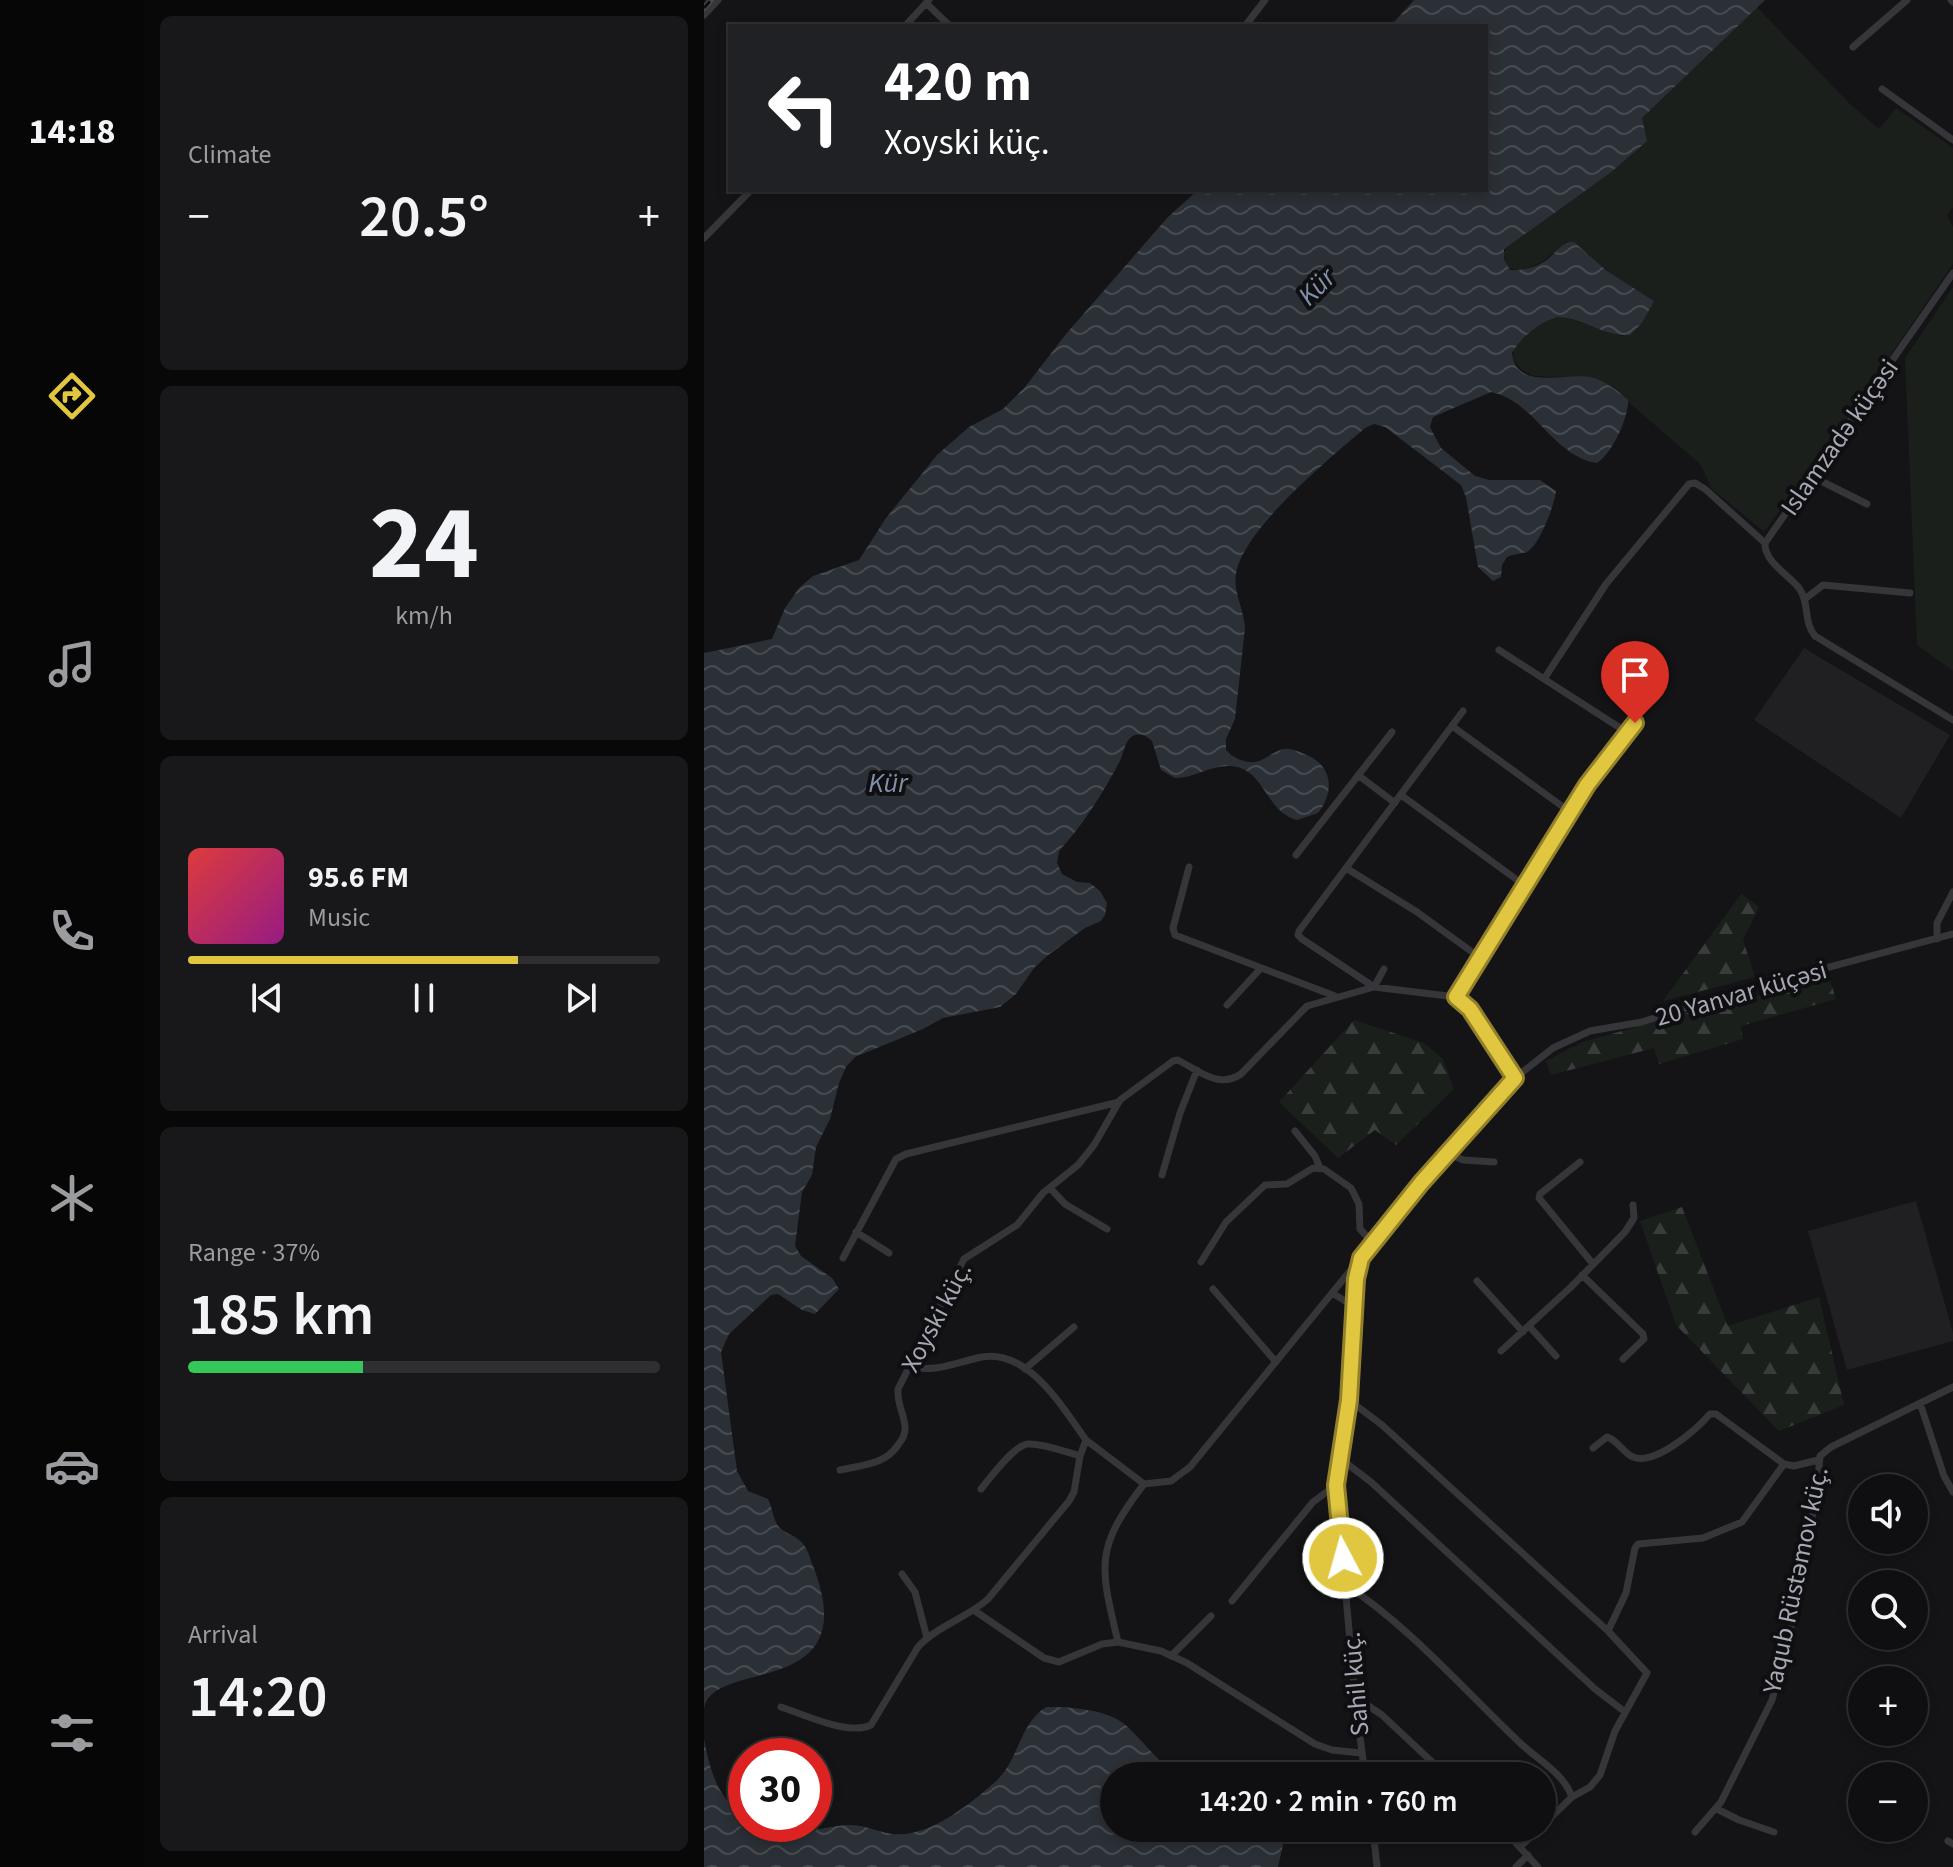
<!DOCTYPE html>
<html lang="en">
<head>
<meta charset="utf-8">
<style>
	:root { --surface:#0f0e10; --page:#181719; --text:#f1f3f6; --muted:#9b9c9f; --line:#2f2e30; --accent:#e1c640 }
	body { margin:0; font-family:"Source Sans 3",sans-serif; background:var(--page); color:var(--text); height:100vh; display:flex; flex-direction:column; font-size:30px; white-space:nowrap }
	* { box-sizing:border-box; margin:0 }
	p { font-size:26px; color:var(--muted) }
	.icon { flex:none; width:44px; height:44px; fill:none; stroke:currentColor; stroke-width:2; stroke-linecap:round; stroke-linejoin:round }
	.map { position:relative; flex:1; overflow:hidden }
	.drawer { display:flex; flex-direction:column; gap:16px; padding:16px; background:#080809; width:560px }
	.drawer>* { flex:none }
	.guide { position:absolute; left:24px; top:24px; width:760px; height:168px; border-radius:0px; box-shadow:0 4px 12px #0003,0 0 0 2px var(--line); background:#202124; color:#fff; overflow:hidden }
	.tools { position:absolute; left:1144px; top:1474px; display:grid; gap:16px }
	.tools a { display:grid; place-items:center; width:80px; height:80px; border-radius:50%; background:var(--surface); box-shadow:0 4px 12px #0003,0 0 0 2px var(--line); font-size:40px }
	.speed { position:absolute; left:24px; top:1738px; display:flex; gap:16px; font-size:40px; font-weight:700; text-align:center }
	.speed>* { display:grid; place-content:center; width:104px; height:104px; border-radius:50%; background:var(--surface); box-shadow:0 4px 12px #0003,0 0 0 2px var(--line); line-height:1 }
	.speed .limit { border:12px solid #d22; background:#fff; color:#111 }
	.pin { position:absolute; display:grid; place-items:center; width:68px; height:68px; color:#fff; margin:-82px -34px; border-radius:50% 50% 50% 0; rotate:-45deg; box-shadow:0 0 8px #0007 }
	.pin .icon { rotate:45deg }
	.me { position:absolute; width:88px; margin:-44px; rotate:354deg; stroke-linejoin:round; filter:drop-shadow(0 0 6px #0008) }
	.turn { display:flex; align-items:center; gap:28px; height:168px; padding:0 24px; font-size:36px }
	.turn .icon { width:104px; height:104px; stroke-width:2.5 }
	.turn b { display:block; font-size:56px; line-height:68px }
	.big { font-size:60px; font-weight:600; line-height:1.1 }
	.drawer .tile { flex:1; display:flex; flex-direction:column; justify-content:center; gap:12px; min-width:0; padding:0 28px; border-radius:12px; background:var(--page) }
	.drawer .dial { align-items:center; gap:0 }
	.dial b { font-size:104px; line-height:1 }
	.song { display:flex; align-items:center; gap:24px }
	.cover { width:96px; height:96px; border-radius:12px; background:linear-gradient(135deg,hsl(0 70% 55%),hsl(310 70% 35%)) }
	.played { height:8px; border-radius:4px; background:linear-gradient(90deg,var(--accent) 70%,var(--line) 70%) }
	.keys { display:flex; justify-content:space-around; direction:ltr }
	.heat { display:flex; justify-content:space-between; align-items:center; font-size:44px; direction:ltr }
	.charge { height:12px; border-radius:6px; background:linear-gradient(90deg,#34c759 37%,var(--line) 0) }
	.trip { position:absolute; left:396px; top:1762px; width:456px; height:80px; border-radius:40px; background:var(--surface); box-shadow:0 4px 12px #0003,0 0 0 2px var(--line); font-weight:600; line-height:80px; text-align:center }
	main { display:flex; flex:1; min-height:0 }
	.tab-bar { display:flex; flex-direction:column; width:144px; justify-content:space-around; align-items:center; background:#060606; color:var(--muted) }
	.tab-bar .icon { width:56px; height:56px }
	.tab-bar .on { color:var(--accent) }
	.tab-bar b { font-size:36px; color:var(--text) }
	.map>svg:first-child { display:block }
</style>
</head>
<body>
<main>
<nav class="tab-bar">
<b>14:18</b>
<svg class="icon on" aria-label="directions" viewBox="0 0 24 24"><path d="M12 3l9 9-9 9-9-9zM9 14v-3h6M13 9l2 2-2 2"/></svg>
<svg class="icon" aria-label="music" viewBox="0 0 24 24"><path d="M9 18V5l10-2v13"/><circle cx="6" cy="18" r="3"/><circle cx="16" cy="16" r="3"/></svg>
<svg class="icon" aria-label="phone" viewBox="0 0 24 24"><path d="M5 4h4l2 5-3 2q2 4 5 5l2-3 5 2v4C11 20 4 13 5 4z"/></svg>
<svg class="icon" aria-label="climate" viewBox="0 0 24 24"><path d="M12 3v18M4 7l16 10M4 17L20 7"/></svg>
<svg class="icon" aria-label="car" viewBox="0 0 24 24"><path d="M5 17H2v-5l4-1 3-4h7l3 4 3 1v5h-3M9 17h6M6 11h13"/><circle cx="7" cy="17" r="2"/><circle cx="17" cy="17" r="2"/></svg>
<svg class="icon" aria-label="filters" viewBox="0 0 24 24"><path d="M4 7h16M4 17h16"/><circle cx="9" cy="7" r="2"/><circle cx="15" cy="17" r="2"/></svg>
</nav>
<section class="drawer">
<div class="tile"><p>Climate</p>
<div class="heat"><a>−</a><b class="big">20.5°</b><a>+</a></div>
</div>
<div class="tile dial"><b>24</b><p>km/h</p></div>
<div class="tile">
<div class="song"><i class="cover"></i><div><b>95.6 FM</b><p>Music</p></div></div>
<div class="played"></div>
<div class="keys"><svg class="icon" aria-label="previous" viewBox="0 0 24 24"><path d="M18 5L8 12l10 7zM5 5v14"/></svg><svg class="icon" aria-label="pause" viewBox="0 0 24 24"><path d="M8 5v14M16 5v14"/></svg><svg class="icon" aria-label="next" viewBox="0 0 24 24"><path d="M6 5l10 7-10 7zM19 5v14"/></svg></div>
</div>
<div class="tile"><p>Range · 37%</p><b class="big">185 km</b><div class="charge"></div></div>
<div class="tile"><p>Arrival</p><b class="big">14:20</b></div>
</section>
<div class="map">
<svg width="1249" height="1867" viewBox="0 0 1249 1867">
	<defs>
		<pattern id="forest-firs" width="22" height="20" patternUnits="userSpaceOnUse" patternTransform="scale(2)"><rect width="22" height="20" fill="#1a1f1c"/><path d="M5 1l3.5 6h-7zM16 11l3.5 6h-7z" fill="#383d3b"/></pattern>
		<pattern id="water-waves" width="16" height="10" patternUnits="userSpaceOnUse" patternTransform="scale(2)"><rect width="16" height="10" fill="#2b3037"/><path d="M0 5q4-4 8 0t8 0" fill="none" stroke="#474b52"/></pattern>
	</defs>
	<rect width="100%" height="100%" fill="#141315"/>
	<!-- built -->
	<path fill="#202022" d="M 1100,648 L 1246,735 L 1197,818 L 1050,720 Z
		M 1212,1201 L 1249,1333 L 1249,1341 L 1143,1370 L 1104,1231 Z"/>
	<!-- forest -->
	<path fill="url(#forest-firs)" d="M 1037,894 L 1055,907 L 1039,940 L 1051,977 L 959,1001 Z
		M 1126,980 L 1132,999 L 1037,1026 L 1039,1039 L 955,1064 L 950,1048 L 847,1075 L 842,1061 L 878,1042 L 1023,1002 Z
		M 650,1020 L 720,1043 L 739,1059 L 750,1089 L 692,1145 L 671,1130 L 634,1158 L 575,1102 Z
		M 978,1207 L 1024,1326 L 1115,1297 L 1140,1405 L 1075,1431 L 972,1325 L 936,1221 Z"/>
	<!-- garden -->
	<path fill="#1a1f1c" d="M 1053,7 L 1147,105 L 1175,129 L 1192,108 L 1249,148 L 1249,207 L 1243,215 L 1249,227 L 1249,264 L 1153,404 L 1060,532 L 1007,488 L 997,465 L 907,387 L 889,378 L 829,376 L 817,369 L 809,360 L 810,349 L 817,340 L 834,326 L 853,316 L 860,317 L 917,336 L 925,335 L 938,323 L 950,301 L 903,271 L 876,247 L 861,242 C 845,258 829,272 805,269 L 799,254 L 805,244 L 906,173 L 938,118 Z
		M 1249,287 L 1249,671 L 1213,645 L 1201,358 Z"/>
	<!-- water -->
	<path fill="url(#water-waves)" d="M 710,0 L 1061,0 L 938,118 L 943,141 L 906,173 L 800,249 L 800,259 L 806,270 C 818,271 834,267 844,259 C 853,252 857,241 870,242 L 903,271 L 950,301 L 938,323 L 926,335 C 900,337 878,317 853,317 C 835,323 817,337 808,353 C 811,391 863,373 886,377 C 900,380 914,391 924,400 C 925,417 908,454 893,463 C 849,457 830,400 787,392 L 729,417 L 726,427 L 737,448 L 771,476 L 785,480 L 836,480 L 852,491 C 851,504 835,546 823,552 C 817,554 809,554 803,557 L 798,565 L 797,577 L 789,581 L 774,567 L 762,497 L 757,485 L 681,427 L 670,424 L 661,428 C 626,458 539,529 532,574 C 529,591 540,610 541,628 L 531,719 L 522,739 L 522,750 C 529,758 540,763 551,762 C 561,761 569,751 580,749 C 586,748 593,751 598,753 C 628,763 632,790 614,813 L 593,820 C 561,812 561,768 527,766 C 506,765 491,778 471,778 L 457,770 L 448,741 C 444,737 438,733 431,735 C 421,738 420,753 416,761 C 399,793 379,825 355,851 L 353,863 L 358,874 L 373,882 L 386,883 L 396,891 L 403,903 L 401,915 L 397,921 L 381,928 L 343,956 L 330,968 L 312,994 L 296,1007 L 239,1018 L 219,1029 L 151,1057 L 142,1067 L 135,1083 L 126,1119 L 112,1147 L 108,1175 L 98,1192 L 91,1246 L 97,1256 L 128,1278 L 135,1289 L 111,1314 L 98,1310 L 74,1294 L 67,1295 L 25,1334 L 17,1352 L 33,1471 L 44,1491 L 64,1499 C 69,1508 68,1518 75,1527 C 81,1534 89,1534 95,1540 C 101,1544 105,1554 107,1561 C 166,1703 7,1656 0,1709 L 0,653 L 68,639 L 81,608 L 95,588 L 109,576 L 155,560 L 182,518 L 233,455 L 265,427 L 299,409 L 321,387 L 362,334 L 464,217 L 494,190 L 782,190 L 782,26 L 683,26 L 691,21 Z
		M 342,1707 C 367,1707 407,1709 425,1728 C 442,1745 455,1763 475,1776 L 410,1776 L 410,1828 L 567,1829 L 577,1834 L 579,1845 L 574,1867 L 0,1867 L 0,1739 C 6,1770 13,1799 42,1817 L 42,1824 C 61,1824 78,1831 97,1831 C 113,1831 129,1825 146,1825 C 161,1825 174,1832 188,1834 C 225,1838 265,1805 291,1782 C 315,1761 315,1724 342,1707 Z"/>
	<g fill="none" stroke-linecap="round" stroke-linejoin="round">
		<!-- street -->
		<path stroke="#35353a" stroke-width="7" d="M 1247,0 L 1249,2
			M 222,3 L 246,26
			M 0,15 L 14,0
			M 201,26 L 225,0
			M 541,26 L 561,0
			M 1149,47 L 1203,0
			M 1178,89 L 1249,140
			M 0,238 L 47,190
			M 1249,273 L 1061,543 C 1060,562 1085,575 1095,588 C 1106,603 1099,622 1111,636 L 1249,720
			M 1109,477 L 1163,504
			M 1101,599 L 1119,585 L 1206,593
			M 795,650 L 924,733
			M 840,679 L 902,584 L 985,484 L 991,483 L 1001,489 L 1061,543
			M 748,726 L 866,812
			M 654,775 L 691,803
			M 697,795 L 820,885
			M 592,855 L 688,732
			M 485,867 L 469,928 L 471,935 L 631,996
			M 642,868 L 713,912 L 775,957
			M 1233,939 L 1233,923 L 1249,892
			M 680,969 L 670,987 L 598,939 L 594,935 L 595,931 L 759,711
			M 752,997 L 883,785 L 931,723
			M 523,1005 L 557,968
			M 591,1131 L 611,1156 L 616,1168
			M 744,1153 L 759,1160 L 790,1162
			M 876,1162 L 836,1194 L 835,1198 L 889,1264
			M 458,1175 L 476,1113 L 493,1070
			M 346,1188 L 361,1204 L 403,1229
			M 152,1232 L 185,1253
			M 139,1258 L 192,1159 L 202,1154 L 415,1102
			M 497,1262 L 522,1222 L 561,1185 L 583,1184 L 609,1168 L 620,1169 L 647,1188 L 655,1204 L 656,1229 L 669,1243
			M 878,1275 L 939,1334 L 940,1339 L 919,1359
			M 773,1281 L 819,1332
			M 509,1289 L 572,1362
			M 628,1293 L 651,1307
			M 825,1326 L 852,1356
			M 797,1351 L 867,1287 L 921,1232 L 930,1218 L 929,1205
			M 321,1369 L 370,1327
			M 645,1400 L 678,1425 L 904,1631 L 943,1673 L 911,1731 L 896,1775 L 886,1787 L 868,1797 L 838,1826
			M 1216,1403 L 1240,1476 L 1249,1492
			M 382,1440 L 440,1484
			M 889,1448 L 903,1437 C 914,1440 918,1452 929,1457 C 951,1466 993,1429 1006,1414 L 1012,1414 L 1080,1464
			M 637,1459 L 667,1482 L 891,1689 L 921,1712
			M 136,1470 C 158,1465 181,1465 194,1445 C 198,1440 202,1434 201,1427 C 200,1413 193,1405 194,1389 L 260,1259 L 313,1225 L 339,1193 L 374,1165 L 390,1145 L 416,1100 L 469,1061 L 474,1060 C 495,1071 515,1089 537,1074 L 603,1006 L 670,987 L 752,997 L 766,1009 L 811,1078
			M 277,1489 C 286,1478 310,1445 324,1444 C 337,1443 363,1452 376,1456
			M 198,1574 L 211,1592 L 223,1638
			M 642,1585 C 706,1627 759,1689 814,1741 C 833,1760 859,1772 868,1797
			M 528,1601 L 609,1502 L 632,1485
			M 271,1611 L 340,1658 L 355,1662 L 398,1644 L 414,1642 L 457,1651 L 483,1663 L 611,1744 L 628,1750 L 657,1753
			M 904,1631 L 922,1593 L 931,1548 L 934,1544 L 999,1538 L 1038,1522 L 1080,1464 L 1090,1466 L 1114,1460
			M 414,1642 C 396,1566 390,1549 440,1484 L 467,1481 L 486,1467 L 655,1260
			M 467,1656 L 507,1616
			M 651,1697 L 678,1715 L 743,1776
			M 77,1707 C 101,1715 145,1736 167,1725 L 214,1647 C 233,1626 263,1618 284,1599 L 365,1501 L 370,1492 L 376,1456 L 382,1440 C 358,1407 323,1345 273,1358 C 249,1364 231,1372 206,1367
			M 661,1776 L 651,1697 L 632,1485 L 645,1400 L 652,1279 L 657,1258 L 717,1183 L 811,1078 L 849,1048 L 886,1031 L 938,1022 L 1032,992 L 1249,934
			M 1013,1809 L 1035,1820 L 1070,1832
			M 669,1828 L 673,1867
			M 798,1828 L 834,1867
			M 991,1832 L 1017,1802 L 1068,1700 L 1089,1619 L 1113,1491 L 1116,1456 L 1127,1447 L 1249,1387
			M 1244,1841 L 1249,1844
			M 817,1846 L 836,1828
			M 812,1867 L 824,1855"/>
		<!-- rail casing -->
		<g stroke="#48484e" stroke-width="6">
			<path id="rail" d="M 0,8 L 7,0"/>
		</g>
		<!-- rail -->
		<use href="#rail" stroke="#0f0e10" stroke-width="3" stroke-dasharray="9" stroke-linecap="butt"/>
	</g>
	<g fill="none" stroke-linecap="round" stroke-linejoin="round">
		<!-- route casing -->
		<g stroke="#92812a" stroke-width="20">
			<path id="route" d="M 639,1558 L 632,1485 L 645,1400 L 652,1279 L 657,1258 L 717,1183 L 811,1078 L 766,1009 L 752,997 L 883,785 L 931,723"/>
		</g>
		<!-- route -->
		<use href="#route" stroke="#e1c640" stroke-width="14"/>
	</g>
	<g text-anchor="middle" stroke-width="8" stroke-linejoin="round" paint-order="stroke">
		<!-- street labels -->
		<g font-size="26" fill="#a6a8b4" stroke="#0f0e10">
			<text transform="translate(1135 437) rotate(-55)" y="9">Islamzadə küçəsi</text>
			<text transform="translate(1037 993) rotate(-16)" y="9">20 Yanvar küçəsi</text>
			<text transform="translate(232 1317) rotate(-62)" y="9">Xoyski küç.</text>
			<text transform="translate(1091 1580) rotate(-78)" y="9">Yaqub Rüstəmov küç.</text>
			<text transform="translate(651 1684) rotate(-95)" y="9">Sahil küç.</text>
		</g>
		<!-- water labels -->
		<g font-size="28" font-style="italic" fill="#8090ac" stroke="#0f0e10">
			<text transform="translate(612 286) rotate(-45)" y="10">Kür</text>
			<text x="184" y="792">Kür</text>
		</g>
	</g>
</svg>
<div class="tools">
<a><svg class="icon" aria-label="sound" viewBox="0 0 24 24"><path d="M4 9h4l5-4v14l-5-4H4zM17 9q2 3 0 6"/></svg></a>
<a><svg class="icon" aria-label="search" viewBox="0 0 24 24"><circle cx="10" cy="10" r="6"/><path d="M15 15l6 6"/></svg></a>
<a>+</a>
<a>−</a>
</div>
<div class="speed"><div class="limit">30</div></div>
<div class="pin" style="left:931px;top:723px;background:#d93025"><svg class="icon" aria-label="arrive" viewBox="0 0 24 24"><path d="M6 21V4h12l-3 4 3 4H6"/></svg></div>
<svg class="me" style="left:639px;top:1558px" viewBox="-20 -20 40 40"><circle r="17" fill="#e1c640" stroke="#fff" stroke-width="3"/><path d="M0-11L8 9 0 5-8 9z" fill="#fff"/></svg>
<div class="trip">14:20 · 2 min · 760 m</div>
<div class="guide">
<div class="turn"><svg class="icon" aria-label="left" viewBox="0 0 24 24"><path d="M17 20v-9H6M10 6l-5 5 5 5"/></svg><div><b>420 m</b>Xoyski küç.</div></div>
</div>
</div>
</main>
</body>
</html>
